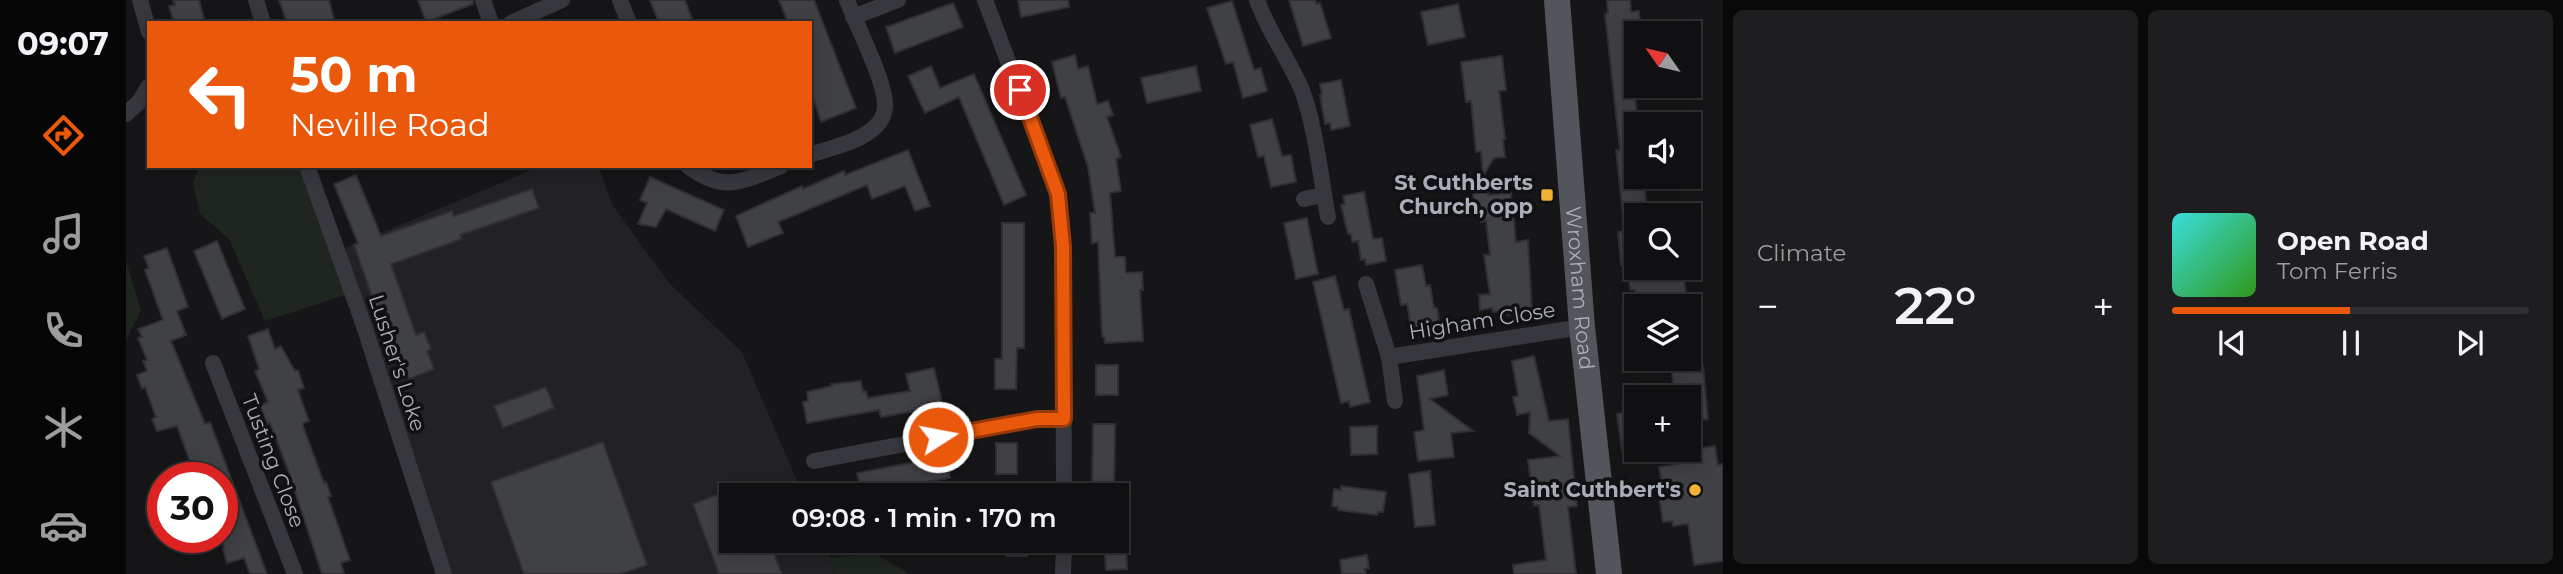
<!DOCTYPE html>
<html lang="en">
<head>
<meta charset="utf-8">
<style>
	:root { --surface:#101012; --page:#1e1e20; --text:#f1f3f6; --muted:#9c9d9f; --line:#303032; --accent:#ea580c }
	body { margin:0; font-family:Montserrat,sans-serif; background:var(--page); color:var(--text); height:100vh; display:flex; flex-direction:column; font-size:26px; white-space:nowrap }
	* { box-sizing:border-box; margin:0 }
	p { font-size:23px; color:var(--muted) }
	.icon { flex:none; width:38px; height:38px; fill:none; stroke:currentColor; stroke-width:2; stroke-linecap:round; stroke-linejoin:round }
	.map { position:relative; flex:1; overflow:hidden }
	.panel { display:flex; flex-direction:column; gap:10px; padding:10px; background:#09090a; width:840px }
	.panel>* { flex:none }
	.guide { position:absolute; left:21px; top:21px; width:665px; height:147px; border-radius:0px; box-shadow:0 4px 18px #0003,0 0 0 2px var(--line); background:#ea580c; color:#fff; overflow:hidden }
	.needle { width:46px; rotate:304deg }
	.controls { position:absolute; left:1498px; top:21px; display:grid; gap:14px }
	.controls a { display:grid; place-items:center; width:77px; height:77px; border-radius:0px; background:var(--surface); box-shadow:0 4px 18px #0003,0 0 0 2px var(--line); font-size:35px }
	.speed { position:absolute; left:21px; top:462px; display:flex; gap:14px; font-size:35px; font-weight:700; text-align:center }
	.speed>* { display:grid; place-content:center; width:91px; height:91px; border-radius:50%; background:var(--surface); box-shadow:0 4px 18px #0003,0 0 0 2px var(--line); line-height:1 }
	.speed .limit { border:10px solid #d22; background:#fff; color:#111 }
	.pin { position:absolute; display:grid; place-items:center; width:60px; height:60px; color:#fff; margin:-30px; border:4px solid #fff; border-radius:50%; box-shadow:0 2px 7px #0007 }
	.me { position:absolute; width:77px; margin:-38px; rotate:79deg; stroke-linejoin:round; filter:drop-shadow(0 0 5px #0008) }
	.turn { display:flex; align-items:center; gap:24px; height:147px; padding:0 28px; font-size:32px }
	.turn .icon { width:91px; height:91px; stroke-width:2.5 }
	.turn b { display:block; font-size:49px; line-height:60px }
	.big { font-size:52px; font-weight:600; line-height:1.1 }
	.panel .card { flex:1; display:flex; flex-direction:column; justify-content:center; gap:10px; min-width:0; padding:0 24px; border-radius:10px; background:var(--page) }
	.song { display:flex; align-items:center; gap:21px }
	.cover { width:84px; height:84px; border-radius:10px; background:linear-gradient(135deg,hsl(180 70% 55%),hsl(110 70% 35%)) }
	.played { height:7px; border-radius:4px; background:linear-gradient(90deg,var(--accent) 50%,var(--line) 50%) }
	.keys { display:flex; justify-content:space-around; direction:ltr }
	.heat { display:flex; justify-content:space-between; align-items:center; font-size:38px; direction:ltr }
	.panel .tiles { flex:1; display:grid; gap:10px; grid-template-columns:repeat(2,1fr) }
	.trip { position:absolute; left:593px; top:483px; width:410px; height:70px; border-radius:0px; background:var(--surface); box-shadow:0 4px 18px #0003,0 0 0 2px var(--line); font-weight:600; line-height:70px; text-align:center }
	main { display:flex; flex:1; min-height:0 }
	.tabs { display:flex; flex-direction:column; width:126px; justify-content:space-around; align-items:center; background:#060607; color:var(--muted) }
	.tabs .icon { width:49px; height:49px }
	.tabs .on { color:var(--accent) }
	.tabs b { font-size:32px; color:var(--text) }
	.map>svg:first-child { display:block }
</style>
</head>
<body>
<main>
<nav class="tabs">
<b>09:07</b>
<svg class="icon on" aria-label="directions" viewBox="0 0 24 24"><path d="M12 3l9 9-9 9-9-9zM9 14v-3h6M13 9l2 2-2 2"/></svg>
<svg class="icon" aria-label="music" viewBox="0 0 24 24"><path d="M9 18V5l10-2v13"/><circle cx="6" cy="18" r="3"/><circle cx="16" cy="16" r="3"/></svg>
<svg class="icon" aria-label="phone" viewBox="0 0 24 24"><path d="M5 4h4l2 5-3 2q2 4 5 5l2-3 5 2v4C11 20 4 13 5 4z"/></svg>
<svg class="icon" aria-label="climate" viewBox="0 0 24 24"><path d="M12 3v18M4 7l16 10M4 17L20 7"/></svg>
<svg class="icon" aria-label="car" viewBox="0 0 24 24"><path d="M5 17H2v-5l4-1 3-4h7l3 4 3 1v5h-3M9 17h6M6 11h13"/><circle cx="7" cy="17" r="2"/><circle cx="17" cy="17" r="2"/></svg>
</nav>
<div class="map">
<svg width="1597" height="574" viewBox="0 0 1597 574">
	<rect width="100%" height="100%" fill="#161618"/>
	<!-- built -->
	<path fill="#222225" d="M 415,166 L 472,166 L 487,206 L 543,283 L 616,352 L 677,495 L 606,495 L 606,541 L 697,541 L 710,574 L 326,574 L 217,249 Z"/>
	<!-- green -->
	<path fill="#1e261f" d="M 73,166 L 176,166 L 222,294 L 139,321 L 103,239 L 74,214 L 67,183 Z
		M 0,261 L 15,311 L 0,340 Z
		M 748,553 L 784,574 L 710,574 L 704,558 Z"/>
	<!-- building -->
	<path fill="#404145" stroke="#303034" stroke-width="2" d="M 47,0 L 73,0 L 79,23 L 48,23 L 43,6 L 49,5 Z
		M 153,0 L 203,0 L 209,23 L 161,23 Z
		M 292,0 L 347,0 L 347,4 L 300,22 Z
		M 524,0 L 559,0 L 566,19 L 557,23 L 533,23 Z
		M 653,0 L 688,0 L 730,108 L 695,122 L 684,88 L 684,23 L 662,23 Z
		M 892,0 L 942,0 L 943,7 L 895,17 Z
		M 1163,0 L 1189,0 L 1190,4 L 1194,3 L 1205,38 L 1177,46 Z
		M 1481,0 L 1504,0 L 1505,12 L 1513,11 L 1515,33 L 1510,33 L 1510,76 L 1507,76 L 1512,124 L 1510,124 L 1510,177 L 1518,177 L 1521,215 L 1497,215 L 1490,150 L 1494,150 L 1479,14 L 1482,13 Z
		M 1106,1 L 1128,70 L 1135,68 L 1141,91 L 1117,98 L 1107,62 L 1100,64 L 1081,8 Z
		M 827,3 L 837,27 L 769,53 L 760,27 Z
		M 1332,4 L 1339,37 L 1302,45 L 1295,12 Z
		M 949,55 L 952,69 L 962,66 L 971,104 L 982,101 L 987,115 L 981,117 L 995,157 L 990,159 L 995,191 L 984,193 L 989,257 L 999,257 L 1000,273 L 1016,272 L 1017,290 L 1014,290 L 1017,341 L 979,343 L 978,336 L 976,336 L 972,242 L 966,243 L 964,213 L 969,213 L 962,167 L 939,97 L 935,98 L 926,62 Z
		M 1376,56 L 1380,90 L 1373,91 L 1379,139 L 1377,140 L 1379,157 L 1368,158 L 1357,176 L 1355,151 L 1350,152 L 1345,101 L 1340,102 L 1335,62 Z
		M 805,66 L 814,88 L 848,74 L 900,195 L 878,205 L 833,97 L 799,113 L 782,76 Z
		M 1070,66 L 1075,91 L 1021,103 L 1015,78 Z
		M 1215,80 L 1224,126 L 1205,130 L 1204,123 L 1199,124 L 1194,95 L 1196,94 L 1194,84 Z
		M 1146,119 L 1156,156 L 1165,155 L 1170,182 L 1145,187 L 1138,156 L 1132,157 L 1124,125 Z
		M 782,150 L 804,206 L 789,211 L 779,186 L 746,199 L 741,185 L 652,222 L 657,233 L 622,247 L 610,216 L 676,186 L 677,189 L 718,171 L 719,175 Z
		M 230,175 L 255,236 L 326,211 L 328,216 L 406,189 L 413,208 L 334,235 L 336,239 L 265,264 L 290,335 L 298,332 L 305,349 L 301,351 L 308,369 L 283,379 L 277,365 L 273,365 L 257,321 L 255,322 L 228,245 L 232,243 L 208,184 Z
		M 524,177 L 598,210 L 589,231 L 540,209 L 530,227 L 512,224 L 521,203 L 514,200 Z
		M 1362,190 L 1362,195 L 1385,193 L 1390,242 L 1402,240 L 1406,313 L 1382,315 L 1382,311 L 1367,312 L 1366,308 L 1354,310 L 1353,295 L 1364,294 L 1358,255 L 1364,255 L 1360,221 L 1355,222 L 1354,211 L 1348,212 L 1347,192 Z
		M 1238,192 L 1247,239 L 1256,238 L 1260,261 L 1240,265 L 1239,259 L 1235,260 L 1232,241 L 1226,242 L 1225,234 L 1222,234 L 1215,205 L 1219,204 L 1217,196 Z
		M 1181,218 L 1192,274 L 1170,279 L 1158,223 Z
		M 876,223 L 898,223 L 898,348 L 891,348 L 890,389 L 869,389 L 869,359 L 876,359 Z
		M 1510,230 L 1510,263 L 1495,265 L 1492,232 Z
		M 91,241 L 119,309 L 96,319 L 68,251 Z
		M 41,248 L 62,307 L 51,311 L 60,335 L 45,341 L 79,424 L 84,422 L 141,574 L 124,574 L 118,558 L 101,563 L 97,549 L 98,548 L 96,542 L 96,478 L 70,478 L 51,426 L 31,431 L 26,419 L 30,417 L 19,387 L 16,389 L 11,375 L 21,371 L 17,361 L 21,360 L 12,338 L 16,337 L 12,329 L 37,320 L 19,270 L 23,268 L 18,256 Z
		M 1296,265 L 1300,286 L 1304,285 L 1308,308 L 1311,308 L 1314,328 L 1286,332 L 1281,304 L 1275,305 L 1269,270 Z
		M 1502,268 L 1538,268 L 1538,272 L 1542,271 L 1542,278 L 1558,277 L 1561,306 L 1528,306 L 1527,294 L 1509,296 L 1509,290 L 1504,290 Z
		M 1209,276 L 1218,310 L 1223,309 L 1244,402 L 1224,407 L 1223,401 L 1215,403 L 1187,282 Z
		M 142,329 L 149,349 L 155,346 L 169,371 L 172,370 L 178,388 L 172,390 L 183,421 L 177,423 L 177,426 L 198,483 L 200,482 L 205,496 L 202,497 L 224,560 L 215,563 L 218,574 L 196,574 L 163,473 L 144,423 L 141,424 L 134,405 L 142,402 L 129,371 L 133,369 L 122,336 Z
		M 1408,356 L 1423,421 L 1442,419 L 1451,506 L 1442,507 L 1450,574 L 1388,574 L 1387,565 L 1420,560 L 1413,505 L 1408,506 L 1402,460 L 1434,456 L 1403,433 L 1404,412 L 1391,415 L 1387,397 L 1392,396 L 1386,361 Z
		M 1545,359 L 1571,359 L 1572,367 L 1577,366 L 1582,419 L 1563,421 L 1563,397 L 1517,397 L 1517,387 L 1547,384 Z
		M 970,365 L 992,365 L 992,395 L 970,395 Z
		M 808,368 L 817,406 L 755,417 L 753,410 L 681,423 L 677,402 L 682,401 L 681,392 L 706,386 L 705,384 L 735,381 L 737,392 L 740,391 L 742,398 L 784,391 L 780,374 Z
		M 1318,370 L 1322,395 L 1304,399 L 1347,431 L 1325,433 L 1328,457 L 1292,461 L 1288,432 L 1298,430 L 1291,376 Z
		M 420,387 L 428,408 L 377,428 L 368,406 Z
		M 1510,411 L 1510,448 L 1496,450 L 1491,414 Z
		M 967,424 L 989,424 L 988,495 L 966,495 Z
		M 1251,426 L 1251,454 L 1225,455 L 1224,427 Z
		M 477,442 L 521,565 L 495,574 L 398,574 L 365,482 Z
		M 870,443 L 891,443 L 891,474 L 870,474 Z
		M 1589,446 L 1592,465 L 1597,464 L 1597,561 L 1568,565 L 1562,524 L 1547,526 L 1546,521 L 1537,522 L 1533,497 L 1538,496 L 1533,467 L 1553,464 L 1551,452 Z
		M 821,456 L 824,478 L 779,485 L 780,491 L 762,495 L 700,495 L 699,489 L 733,482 L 731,473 Z
		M 1304,471 L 1309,525 L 1289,527 L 1283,474 Z
		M 1215,486 L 1260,492 L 1257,512 L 1252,512 L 1251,515 L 1212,510 L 1212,507 L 1206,506 L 1208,489 L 1215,490 Z
		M 606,489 L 606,541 L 643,541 L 656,574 L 593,574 L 567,504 Z
		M 880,541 L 902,541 L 901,556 L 880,556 Z
		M 978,541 L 1000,541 L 1001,569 L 980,570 Z
		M 1241,555 L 1243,568 L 1239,569 L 1240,574 L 1216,574 L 1214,560 Z"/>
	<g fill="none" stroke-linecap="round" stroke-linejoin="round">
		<!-- minor -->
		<path stroke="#37383d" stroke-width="16" d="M 14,0 L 23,32
			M 130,0 L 137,23
			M 357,0 L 365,23
			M 494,0 L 503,23
			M 859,0 L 932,194 L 937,246 L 938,495
			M 1131,0 C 1142,31 1162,58 1175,88 C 1189,122 1195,180 1202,217
			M 727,17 L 772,0
			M 385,23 L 436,0
			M 0,114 L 13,102 L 23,86
			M 684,155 C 704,148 734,142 749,127 C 756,121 760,111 759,103 C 757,76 731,27 721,0
			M 181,166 L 237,323 L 318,574
			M 562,166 C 599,194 617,181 655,166
			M 1178,199 L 1198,195
			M 1240,284 L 1263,357 L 1456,327
			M 1263,357 L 1269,401
			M 87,363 L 169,574
			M 688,461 L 911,419 L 938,419
			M 937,574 L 938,541"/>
		<!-- primary -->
		<path stroke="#53555c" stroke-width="26" id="s1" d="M 1431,0 L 1456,327 L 1483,574"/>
	</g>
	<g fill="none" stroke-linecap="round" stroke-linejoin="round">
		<!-- route casing -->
		<g stroke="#983908" stroke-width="18">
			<path id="route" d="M 812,437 L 911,419 L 938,419 L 937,246 L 932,194 L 894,90"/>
		</g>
		<!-- route -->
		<use href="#route" stroke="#ea580c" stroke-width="12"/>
	</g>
	<!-- markers -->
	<g fill="#f2b134" stroke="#111113" stroke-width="2.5">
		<rect x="1414" y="188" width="14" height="14" rx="3.5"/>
		<circle cx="1569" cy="490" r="7"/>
	</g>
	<g text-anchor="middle" stroke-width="7" stroke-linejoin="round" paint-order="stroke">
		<!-- poi labels -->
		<g font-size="21" font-weight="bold" fill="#a8adb8" stroke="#111113" text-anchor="end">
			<text x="1407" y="190">St Cuthberts<tspan x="1407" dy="24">Church, opp</tspan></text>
			<text x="1555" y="497">Saint Cuthbert's</text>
		</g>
		<!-- street labels -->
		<g font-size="21" fill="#a8adb8" stroke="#111113">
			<text dy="7" stroke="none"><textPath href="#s1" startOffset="289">Wroxham Road</textPath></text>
			<text transform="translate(1356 321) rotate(-9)" y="7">Higham Close</text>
			<text transform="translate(271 363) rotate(72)" y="7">Lusher's Loke</text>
			<text transform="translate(147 461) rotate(69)" y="7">Tusting Close</text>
		</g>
	</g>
</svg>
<div class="controls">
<a><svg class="needle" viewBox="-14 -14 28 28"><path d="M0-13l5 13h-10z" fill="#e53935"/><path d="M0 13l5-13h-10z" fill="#9c9d9f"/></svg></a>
<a><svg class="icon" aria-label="sound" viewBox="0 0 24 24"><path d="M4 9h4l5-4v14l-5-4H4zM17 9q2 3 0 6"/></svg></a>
<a><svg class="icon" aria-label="search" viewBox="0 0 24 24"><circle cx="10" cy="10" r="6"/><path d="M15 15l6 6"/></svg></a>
<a><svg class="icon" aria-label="layers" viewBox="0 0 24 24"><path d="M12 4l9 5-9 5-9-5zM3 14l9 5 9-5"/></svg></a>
<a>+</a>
</div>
<div class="speed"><div class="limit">30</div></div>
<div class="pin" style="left:894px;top:90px;background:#d93025"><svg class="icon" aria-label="arrive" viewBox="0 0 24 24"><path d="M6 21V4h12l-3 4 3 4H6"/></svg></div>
<svg class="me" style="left:812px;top:437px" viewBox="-20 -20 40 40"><circle r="17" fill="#ea580c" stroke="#fff" stroke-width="3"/><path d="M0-11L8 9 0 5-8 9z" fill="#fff"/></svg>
<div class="trip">09:08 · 1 min · 170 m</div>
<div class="guide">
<div class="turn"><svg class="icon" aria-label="left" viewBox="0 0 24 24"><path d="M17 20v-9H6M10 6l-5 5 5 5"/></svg><div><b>50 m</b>Neville Road</div></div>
</div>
</div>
<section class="panel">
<div class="tiles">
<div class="card"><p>Climate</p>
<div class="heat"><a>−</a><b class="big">22°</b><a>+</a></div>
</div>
<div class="card">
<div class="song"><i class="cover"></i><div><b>Open Road</b><p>Tom Ferris</p></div></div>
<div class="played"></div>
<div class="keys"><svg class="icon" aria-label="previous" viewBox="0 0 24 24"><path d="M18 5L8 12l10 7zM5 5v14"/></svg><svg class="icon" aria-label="pause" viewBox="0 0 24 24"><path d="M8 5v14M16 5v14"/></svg><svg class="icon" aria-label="next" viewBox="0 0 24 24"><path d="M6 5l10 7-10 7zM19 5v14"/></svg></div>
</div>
</div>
</section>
</main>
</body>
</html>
